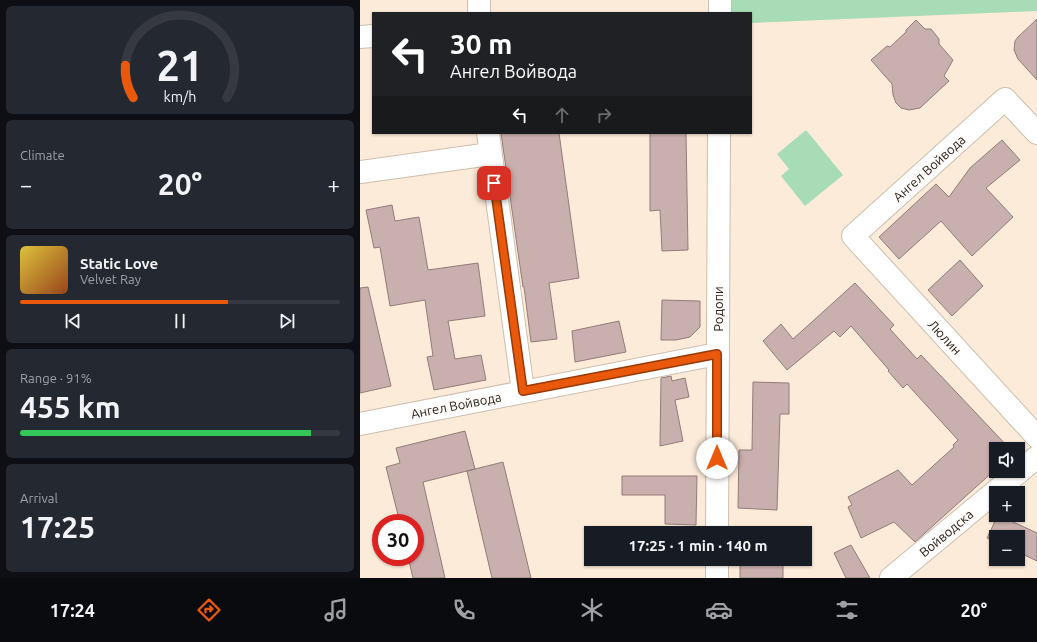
<!DOCTYPE html>
<html lang="en">
<head>
<meta charset="utf-8">
<style>
	:root { --surface:#171b24; --page:#242831; --text:#f1f3f6; --muted:#9ea1a6; --line:#363941; --accent:#ea580c }
	body { margin:0; font-family:Ubuntu,sans-serif; background:var(--page); color:var(--text); height:100vh; display:flex; flex-direction:column; font-size:15px; white-space:nowrap }
	* { box-sizing:border-box; margin:0 }
	p { font-size:13px; color:var(--muted) }
	.icon { flex:none; width:22px; height:22px; fill:none; stroke:currentColor; stroke-width:2; stroke-linecap:round; stroke-linejoin:round }
	.map { position:relative; flex:1; overflow:hidden }
	.sheet { display:flex; flex-direction:column; gap:6px; padding:6px; background:#0d0f14; width:360px }
	.sheet>* { flex:none }
	.hud { position:absolute; left:12px; top:12px; width:380px; height:122px; border-radius:0px; box-shadow:0 1px 3px #0004; background:#202124; color:#fff; overflow:hidden }
	.buttons { position:absolute; left:629px; top:442px; display:grid; gap:8px }
	.buttons a { display:grid; place-items:center; width:36px; height:36px; border-radius:0px; background:var(--surface); box-shadow:0 1px 3px #0004; font-size:20px }
	.speed { position:absolute; left:12px; top:514px; display:flex; gap:8px; font-size:20px; font-weight:700; text-align:center }
	.speed>* { display:grid; place-content:center; width:52px; height:52px; border-radius:50%; background:var(--surface); box-shadow:0 1px 3px #0004; line-height:1 }
	.speed .limit { border:6px solid #d22; background:#fff; color:#111 }
	.pin { position:absolute; display:grid; place-items:center; width:34px; height:34px; color:#fff; margin:-17px; border-radius:8px; box-shadow:0 2px 6px #0006 }
	.me { position:absolute; width:44px; margin:-22px; rotate:0deg; stroke-linejoin:round; filter:drop-shadow(0 0 3px #0008) }
	.turn { display:flex; align-items:center; gap:14px; height:84px; padding:0 12px; font-size:18px }
	.turn .icon { width:52px; height:52px; stroke-width:2.5 }
	.turn b { display:block; font-size:28px; line-height:34px }
	.lanes { display:flex; align-items:center; height:38px; padding:0 12px; background:#0003; justify-content:center; gap:20px; direction:ltr }
	.lanes .off { opacity:.35 }
	.big { font-size:30px; font-weight:700; line-height:1.1 }
	.sheet .tile { flex:1; display:flex; flex-direction:column; justify-content:center; gap:6px; min-width:0; padding:0 14px; border-radius:6px; background:var(--page) }
	.sheet .dial { align-items:center; gap:0 }
	.dial svg { height:104px; overflow:visible; fill:none; stroke:var(--line); stroke-width:7; stroke-linecap:round; text-anchor:middle }
	.dial text { fill:var(--text); stroke:none }
	.song { display:flex; align-items:center; gap:12px }
	.cover { width:48px; height:48px; border-radius:6px; background:linear-gradient(135deg,hsl(50 70% 55%),hsl(20 70% 35%)) }
	.played { height:4px; border-radius:2px; background:linear-gradient(90deg,var(--accent) 65%,var(--line) 65%) }
	.keys { display:flex; justify-content:space-around; direction:ltr }
	.heat { display:flex; justify-content:space-between; align-items:center; font-size:22px; direction:ltr }
	.charge { height:6px; border-radius:3px; background:linear-gradient(90deg,#34c759 91%,var(--line) 0) }
	.trip { position:absolute; left:224px; top:526px; width:228px; height:40px; border-radius:0px; background:var(--surface); box-shadow:0 1px 3px #0004; font-weight:700; line-height:40px; text-align:center }
	.tabs { display:flex; height:64px; justify-content:space-around; align-items:center; background:#090b0e; color:var(--muted) }
	.tabs .icon { width:28px; height:28px }
	.tabs .current { color:var(--accent) }
	.tabs b { font-size:18px; color:var(--text) }
	main { display:flex; flex:1; min-height:0 }
	.map>svg:first-child { display:block }
</style>
</head>
<body>
<main>
<section class="sheet">
<div class="tile dial"><svg viewBox="0 0 100 80">
<path d="M14 69A42 42 0 1 1 86 69"/>
<path d="M14 69A42 42 0 0 1 8 44" stroke="#ea580c"/>
<text x="50" y="56" font-size="32" font-weight="700">21</text>
<text x="50" y="72" font-size="11">km/h</text>
</svg></div>
<div class="tile"><p>Climate</p>
<div class="heat"><a>−</a><b class="big">20°</b><a>+</a></div>
</div>
<div class="tile">
<div class="song"><i class="cover"></i><div><b>Static Love</b><p>Velvet Ray</p></div></div>
<div class="played"></div>
<div class="keys"><svg class="icon" aria-label="previous" viewBox="0 0 24 24"><path d="M18 5L8 12l10 7zM5 5v14"/></svg><svg class="icon" aria-label="pause" viewBox="0 0 24 24"><path d="M8 5v14M16 5v14"/></svg><svg class="icon" aria-label="next" viewBox="0 0 24 24"><path d="M6 5l10 7-10 7zM19 5v14"/></svg></div>
</div>
<div class="tile"><p>Range · 91%</p><b class="big">455 km</b><div class="charge"></div></div>
<div class="tile"><p>Arrival</p><b class="big">17:25</b></div>
</section>
<div class="map">
<svg width="677" height="578" viewBox="0 0 677 578">
	<rect width="100%" height="100%" fill="#fcebd9"/>
	<!-- green -->
	<path fill="#a7dcb6" d="M 360,0 L 677,0 L 677,11 L 391,23 L 391,13 L 360,13 Z
		M 446,130 L 483,175 L 445,206 L 421,176 L 429,169 L 417,154 Z"/>
	<!-- building -->
	<path fill="#c9afae" stroke="#937b79" d="M 677,19 L 677,80 L 658,59 L 654,50 L 655,41 L 658,37 Z
		M 556,20 L 565,29 L 571,29 L 579,39 L 579,44 L 593,60 L 584,76 L 589,81 L 560,108 L 549,110 L 541,108 L 536,103 L 533,95 L 532,84 L 511,60 L 527,46 L 530,47 L 546,32 L 546,30 Z
		M 141,133 L 199,133 L 219,278 L 189,283 L 197,339 L 171,342 L 164,287 L 163,287 Z
		M 290,133 L 326,133 L 328,250 L 302,251 L 300,210 L 290,211 Z
		M 642,140 L 660,160 L 626,188 L 653,217 L 612,256 L 581,221 L 539,259 L 519,237 L 576,184 L 589,197 L 610,168 Z
		M 32,205 L 35,221 L 59,217 L 68,270 L 118,263 L 125,316 L 88,321 L 95,359 L 121,355 L 126,380 L 74,390 L 67,357 L 73,356 L 65,300 L 30,306 L 20,247 L 14,248 L 6,210 Z
		M 600,260 L 623,286 L 592,316 L 568,290 Z
		M 495,283 L 534,325 L 530,329 L 557,359 L 561,355 L 650,449 L 636,449 L 636,469 L 555,542 L 534,522 L 501,538 L 488,507 L 492,505 L 488,497 L 538,470 L 552,485 L 594,447 L 593,445 L 598,440 L 547,384 L 543,388 L 528,371 L 529,370 L 491,326 L 480,337 L 474,331 L 427,370 L 403,341 L 421,324 L 433,339 Z
		M 8,287 L 31,386 L 0,393 L 0,288 Z
		M 302,300 L 340,301 L 340,327 L 330,337 L 316,340 L 301,340 Z
		M 259,321 L 266,352 L 215,362 L 212,331 Z
		M 311,376 L 312,381 L 325,378 L 329,397 L 315,400 L 323,441 L 300,446 L 301,378 Z
		M 393,382 L 429,383 L 429,414 L 420,414 L 417,510 L 378,508 L 379,450 L 392,450 Z
		M 105,431 L 115,469 L 63,482 L 85,578 L 53,578 L 48,557 L 55,557 L 55,523 L 40,523 L 26,467 L 40,463 L 36,448 Z
		M 143,462 L 171,578 L 132,578 L 120,527 L 107,471 Z
		M 262,476 L 337,476 L 336,525 L 305,524 L 305,495 L 262,495 Z
		M 638,515 L 677,533 L 677,561 L 658,552 L 658,537 L 636,537 L 636,542 L 627,538 Z
		M 491,545 L 510,578 L 486,578 L 474,553 Z
		M 380,559 L 423,559 L 423,578 L 380,578 Z"/>
	<g fill="none" stroke-linecap="round" stroke-linejoin="round">
		<!-- minor casing -->
		<g stroke="#cfbead" stroke-width="24">
			<path id="minor" d="M 119,13 L 119,0
				M 360,13 L 360,0
				M 0,37 L 13,36
				M 128,133 L 163,391
				M 677,133 L 645,99 L 493,236 L 677,437
				M 0,172 L 130,154
				M 0,424 L 357,354
				M 357,533 L 359,133
				M 357,559 L 357,578
				M 531,578 L 677,457"/>
		</g>
		<!-- minor -->
		<use href="#minor" stroke="#fff" stroke-width="22"/>
	</g>
	<g fill="none" stroke-linecap="round" stroke-linejoin="round">
		<!-- route casing -->
		<g stroke="#983908" stroke-width="10">
			<path id="route" d="M 134,183 L 163,391 L 357,354 L 357,458"/>
		</g>
		<!-- route -->
		<use href="#route" stroke="#ea580c" stroke-width="7"/>
	</g>
	<g text-anchor="middle" stroke-width="3" stroke-linejoin="round" paint-order="stroke">
		<!-- street labels -->
		<g font-size="13" fill="#28221c" stroke="#fefaf7">
			<text transform="translate(569 168) rotate(-42)" y="5">Ангел Войвода</text>
			<text transform="translate(358 309) rotate(-90)" y="5">Родопи</text>
			<text transform="translate(585 337) rotate(47)" y="5">Люлин</text>
			<text transform="translate(96 405) rotate(-11)" y="5">Ангел Войвода</text>
			<text transform="translate(586 533) rotate(-40)" y="5">Войводска</text>
		</g>
	</g>
</svg>
<div class="buttons">
<a><svg class="icon" aria-label="sound" viewBox="0 0 24 24"><path d="M4 9h4l5-4v14l-5-4H4zM17 9q2 3 0 6"/></svg></a>
<a>+</a>
<a>−</a>
</div>
<div class="speed"><div class="limit">30</div></div>
<div class="pin" style="left:134px;top:183px;background:#d93025"><svg class="icon" aria-label="arrive" viewBox="0 0 24 24"><path d="M6 21V4h12l-3 4 3 4H6"/></svg></div>
<svg class="me" style="left:357px;top:458px" viewBox="-20 -20 40 40"><circle r="19" fill="#fff"/><path d="M0-13L10 11 0 6-10 11z" fill="#ea580c"/></svg>
<div class="trip">17:25 · 1 min · 140 m</div>
<div class="hud">
<div class="turn"><svg class="icon" aria-label="left" viewBox="0 0 24 24"><path d="M17 20v-9H6M10 6l-5 5 5 5"/></svg><div><b>30 m</b>Ангел Войвода</div></div>
<div class="lanes"><svg class="icon" aria-label="left" viewBox="0 0 24 24"><path d="M17 20v-9H6M10 6l-5 5 5 5"/></svg><svg class="icon off" aria-label="ahead" viewBox="0 0 24 24"><path d="M12 20V5M6 11l6-6 6 6"/></svg><svg class="icon off" aria-label="right" viewBox="0 0 24 24"><path d="M7 20v-9h11M14 6l5 5-5 5"/></svg></div>
</div>
</div>
</main>
<nav class="tabs">
<b>17:24</b>
<svg class="icon current" aria-label="directions" viewBox="0 0 24 24"><path d="M12 3l9 9-9 9-9-9zM9 14v-3h6M13 9l2 2-2 2"/></svg>
<svg class="icon" aria-label="music" viewBox="0 0 24 24"><path d="M9 18V5l10-2v13"/><circle cx="6" cy="18" r="3"/><circle cx="16" cy="16" r="3"/></svg>
<svg class="icon" aria-label="phone" viewBox="0 0 24 24"><path d="M5 4h4l2 5-3 2q2 4 5 5l2-3 5 2v4C11 20 4 13 5 4z"/></svg>
<svg class="icon" aria-label="climate" viewBox="0 0 24 24"><path d="M12 3v18M4 7l16 10M4 17L20 7"/></svg>
<svg class="icon" aria-label="car" viewBox="0 0 24 24"><path d="M5 17H2v-5l4-1 3-4h7l3 4 3 1v5h-3M9 17h6M6 11h13"/><circle cx="7" cy="17" r="2"/><circle cx="17" cy="17" r="2"/></svg>
<svg class="icon" aria-label="filters" viewBox="0 0 24 24"><path d="M4 7h16M4 17h16"/><circle cx="9" cy="7" r="2"/><circle cx="15" cy="17" r="2"/></svg>
<b>20°</b>
</nav>
</body>
</html>
